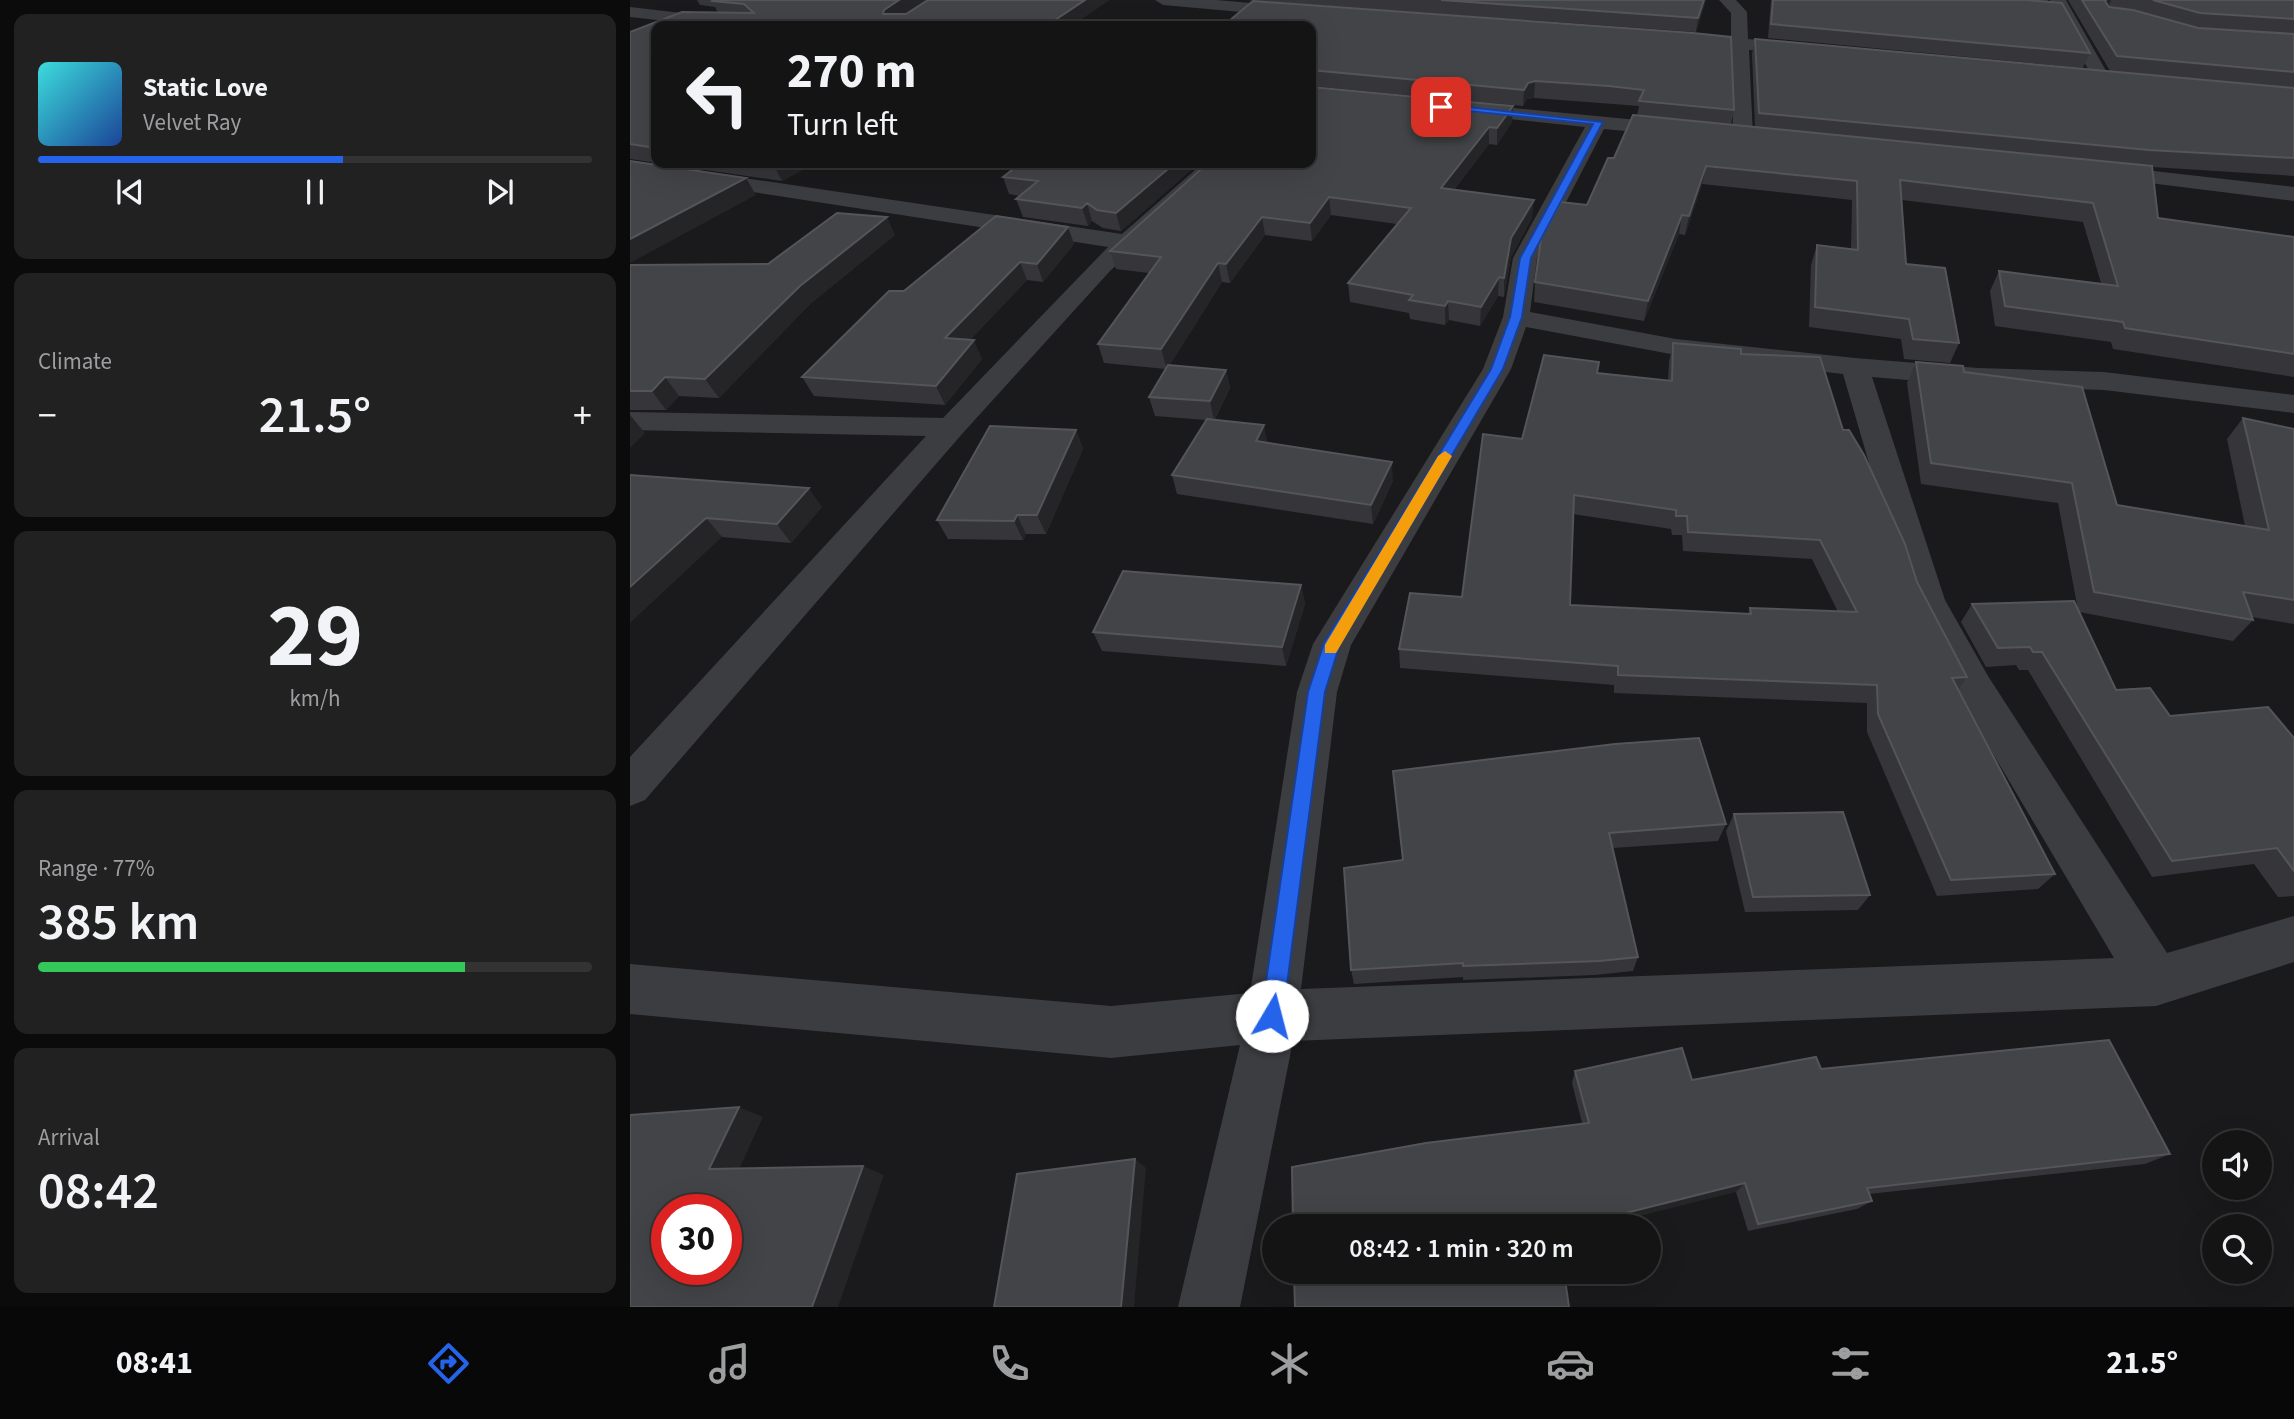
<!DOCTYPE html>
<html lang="en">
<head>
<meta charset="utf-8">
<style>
	:root { --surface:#141415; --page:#212122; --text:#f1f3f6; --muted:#9d9ea0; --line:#333334; --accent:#2563eb }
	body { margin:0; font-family:"Source Sans 3",sans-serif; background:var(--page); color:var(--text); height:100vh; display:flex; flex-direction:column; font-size:26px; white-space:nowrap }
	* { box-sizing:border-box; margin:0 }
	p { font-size:23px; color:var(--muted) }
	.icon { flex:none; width:38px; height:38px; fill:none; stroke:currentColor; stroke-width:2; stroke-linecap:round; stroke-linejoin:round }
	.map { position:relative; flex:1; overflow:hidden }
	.panel { display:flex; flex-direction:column; gap:14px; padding:14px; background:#0b0b0c; width:630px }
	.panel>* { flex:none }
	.hud { position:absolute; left:21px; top:21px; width:665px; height:147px; border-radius:14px; box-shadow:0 7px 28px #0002,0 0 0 2px var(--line); background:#141415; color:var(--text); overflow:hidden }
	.fabs { position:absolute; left:1572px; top:1130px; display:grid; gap:14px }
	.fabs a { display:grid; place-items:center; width:70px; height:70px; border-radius:50%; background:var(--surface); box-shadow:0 7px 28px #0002,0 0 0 2px var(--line); font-size:35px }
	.speed { position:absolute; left:21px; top:1194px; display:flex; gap:14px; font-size:35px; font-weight:700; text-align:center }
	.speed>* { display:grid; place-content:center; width:91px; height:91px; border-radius:50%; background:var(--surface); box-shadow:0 7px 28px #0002,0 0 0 2px var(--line); line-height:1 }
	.speed .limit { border:10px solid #d22; background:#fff; color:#111 }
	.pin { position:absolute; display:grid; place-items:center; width:60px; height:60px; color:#fff; margin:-30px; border-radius:14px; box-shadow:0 4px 10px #0006 }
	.me { position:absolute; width:77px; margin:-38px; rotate:8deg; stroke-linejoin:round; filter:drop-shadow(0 0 5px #0008) }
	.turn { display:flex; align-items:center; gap:24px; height:147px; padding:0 21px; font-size:32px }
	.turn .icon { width:91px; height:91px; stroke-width:2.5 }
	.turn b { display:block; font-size:49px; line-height:60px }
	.big { font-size:52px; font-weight:600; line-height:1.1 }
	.panel .widget { flex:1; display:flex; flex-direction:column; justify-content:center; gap:10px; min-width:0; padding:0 24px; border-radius:14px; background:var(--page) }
	.panel .dial { align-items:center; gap:0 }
	.dial b { font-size:91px; line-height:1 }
	.song { display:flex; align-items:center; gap:21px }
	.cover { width:84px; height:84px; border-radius:10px; background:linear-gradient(135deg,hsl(180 70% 55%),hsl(220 70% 35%)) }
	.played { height:7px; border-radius:4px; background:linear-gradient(90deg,var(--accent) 55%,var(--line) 55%) }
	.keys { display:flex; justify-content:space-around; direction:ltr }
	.heat { display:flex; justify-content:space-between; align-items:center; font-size:38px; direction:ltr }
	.charge { height:10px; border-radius:5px; background:linear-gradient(90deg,#34c759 77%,var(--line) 0) }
	.trip { position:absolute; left:632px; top:1214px; width:399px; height:70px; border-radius:35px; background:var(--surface); box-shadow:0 7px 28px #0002,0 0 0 2px var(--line); font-weight:600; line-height:70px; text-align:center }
	.tab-bar { display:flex; height:112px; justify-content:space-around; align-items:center; background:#080808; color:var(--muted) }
	.tab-bar .icon { width:49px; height:49px }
	.tab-bar .active { color:var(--accent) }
	.tab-bar b { font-size:32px; color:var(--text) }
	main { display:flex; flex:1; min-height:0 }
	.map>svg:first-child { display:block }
</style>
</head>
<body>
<main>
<section class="panel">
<div class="widget">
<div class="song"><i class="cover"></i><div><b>Static Love</b><p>Velvet Ray</p></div></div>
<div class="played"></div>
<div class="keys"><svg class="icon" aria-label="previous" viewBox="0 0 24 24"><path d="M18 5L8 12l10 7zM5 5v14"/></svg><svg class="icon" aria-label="pause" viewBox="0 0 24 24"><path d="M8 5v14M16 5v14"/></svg><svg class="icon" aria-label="next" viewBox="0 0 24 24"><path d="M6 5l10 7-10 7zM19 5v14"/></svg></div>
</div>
<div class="widget"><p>Climate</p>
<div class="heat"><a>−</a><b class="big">21.5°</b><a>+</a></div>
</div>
<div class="widget dial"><b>29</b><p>km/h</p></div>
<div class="widget"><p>Range · 77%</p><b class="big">385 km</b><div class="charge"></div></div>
<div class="widget"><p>Arrival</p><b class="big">08:42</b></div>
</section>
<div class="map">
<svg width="1664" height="1307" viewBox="0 0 1664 1307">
	<rect width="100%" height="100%" fill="#1a1a1c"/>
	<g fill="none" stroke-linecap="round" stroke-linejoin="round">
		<!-- minor -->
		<path fill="#3b3d41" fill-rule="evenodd" d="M 525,0 L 586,0 L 667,7 L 675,12 L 667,17 L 533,5 Z
			M 1089,0 L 1106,0 L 1117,12 L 1118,39 L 1177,44 L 1186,49 L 1177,54 L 1119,50 L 1123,137 L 1113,143 L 1103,137 L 1102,48 L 1048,44 L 1040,39 L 1048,34 L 1101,38 L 1101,13 Z
			M 1420,0 L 1436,0 L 1479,76 L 1476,80 L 1464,80 Z
			M 0,7 L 121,21 L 129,26 L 81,26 L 0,17 Z
			M 831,103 L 1049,124 L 1059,130 L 1049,136 L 974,129 L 907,258 L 900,312 L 1046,339 L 1225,358 L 1348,368 L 1474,372 L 1664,395 L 1664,413 L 1474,390 L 1348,386 L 1242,377 L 1315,600 L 1358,676 L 1537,953 L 1664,916 L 1664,962 L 1526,1006 L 663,1041 L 610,1307 L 548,1307 L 610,1045 L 481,1058 L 0,1014 L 0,964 L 481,1006 L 620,993 L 667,692 L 683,644 L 853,369 L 873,317 L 883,258 L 955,127 L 824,113 L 821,109 L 824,105 ZM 896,327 L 1046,355 L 1213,374 L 1279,600 L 1330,698 L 1484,958 L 671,989 L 707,692 L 721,645 L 881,369 Z
			M 0,161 L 492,234 L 573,163 L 596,163 L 480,271 L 332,434 L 15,800 L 0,806 L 0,757 L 296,436 L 0,430 L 0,412 L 313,418 L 478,247 L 0,173 Z
			M 1471,165 L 1664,187 L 1664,201 L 1463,176 L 1460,171 Z"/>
	</g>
	<!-- wall -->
	<path fill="#36363a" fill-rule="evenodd" d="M 67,0 L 296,0 L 275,14 L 479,0 L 441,26 L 26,26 L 26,163 L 185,163 L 152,181 L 0,159 L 0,32 L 88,13 L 85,7 L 70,5 Z
		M 616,0 L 1076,0 L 1066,32 Z
		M 1141,0 L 1418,0 L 1418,1 L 1460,53 L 1453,68 L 1138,38 Z
		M 1438,0 L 1664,0 L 1664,176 L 1522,167 L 1528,218 L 1664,237 L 1664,377 L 1483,349 L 1481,342 L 1365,326 L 1360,291 L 1369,271 L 1471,283 L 1453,222 L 1272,200 L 1276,264 L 1329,343 L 1320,363 L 1274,359 L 1271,339 L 1179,327 L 1181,265 L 1187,245 L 1221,249 L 1222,200 L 1072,184 L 1055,235 L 1049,234 L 1014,321 L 904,302 L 905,282 L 957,205 L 984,158 L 1007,116 L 1009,106 L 904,98 L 897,99 L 893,106 L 681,86 L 681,26 L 623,1 L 1104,110 L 1101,125 L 1125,127 L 1122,54 L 1125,39 L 1664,88 L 1480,71 Z
		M 883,106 L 882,122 L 867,145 L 859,144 L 824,190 L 902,218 L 881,257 L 874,297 L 868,296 L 850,326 L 819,320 L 815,325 L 780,319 L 779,313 L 720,302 L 718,283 L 767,224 L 701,215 L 682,241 L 635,235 L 600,283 L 592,282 L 539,366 L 596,370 L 600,388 L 585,419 L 638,443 L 763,481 L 743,524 L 547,494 L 542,475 L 576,420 L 525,416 L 519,397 L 536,369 L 474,363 L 468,344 L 519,273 L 486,269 L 480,251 Z
		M 569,163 L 491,231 L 473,228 L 462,221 L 458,226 L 393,217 L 386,199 L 390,196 L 379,194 L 373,177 Z
		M 438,227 L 444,244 L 413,282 L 397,280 L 340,340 L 352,359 L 315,405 L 184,396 L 172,377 L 274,291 Z
		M 265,235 L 180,304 L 89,398 L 49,396 L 36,410 L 0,410 L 0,265 L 138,264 Z
		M 1043,343 L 1111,354 L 1213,430 L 1287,582 L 1337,677 L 1329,689 L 1425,874 L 1408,889 L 1307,896 L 1237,732 L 1237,703 L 984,693 L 984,685 L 770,668 L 769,649 L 832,597 L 892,439 L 1038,381 L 1039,362 ZM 943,514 L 1041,529 L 1042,535 L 1052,535 L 1053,551 L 1182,559 L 1208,612 L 1120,608 L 1118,614 L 940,605 Z
		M 1286,362 L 1334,372 L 1487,505 L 1615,526 L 1597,439 L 1613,418 L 1664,429 L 1664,624 L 1622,617 L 1623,620 L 1603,641 L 1449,612 L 1486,690 L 1540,716 L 1664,738 L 1664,896 L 1648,897 L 1624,864 L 1522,877 L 1398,670 L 1389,670 L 1386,665 L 1356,667 L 1331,622 L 1342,604 L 1448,610 L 1428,503 L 1291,484 L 1277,383 Z
		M 446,430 L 453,449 L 416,534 L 396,534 L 393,540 L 318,539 L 307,520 Z
		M 0,475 L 192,507 L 161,543 L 92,537 Z
		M 671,585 L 675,604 L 656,666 L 472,651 L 463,632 Z
		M 763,771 L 1096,824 L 1088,841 L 982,848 L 1008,957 L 1003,971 L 965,975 L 833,980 L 833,977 L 724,984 L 721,970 L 773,860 Z
		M 1104,814 L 1240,895 L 1228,910 L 1115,912 L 1096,831 Z
		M 1191,1069 L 1540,1154 L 1515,1164 L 1239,1194 L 1242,1201 L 1227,1209 L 1118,1231 L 1106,1192 L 952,1123 L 942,1083 L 945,1071 L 1062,1080 Z"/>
	<!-- shaded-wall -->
	<path fill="#252528" d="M 269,0 L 296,0 L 260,24 L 253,14 L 254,10 Z
		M 455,0 L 479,0 L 441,26 L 416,26 Z
		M 1074,0 L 1076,0 L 1066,32 L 1068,18 Z
		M 1476,0 L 1481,0 L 1478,8 L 1468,14 Z
		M 905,81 L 904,98 L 897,99 L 893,106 L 894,90 L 898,83 Z
		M 883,106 L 882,122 L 867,145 L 867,128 Z
		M 859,127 L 859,144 L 812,206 L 811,188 Z
		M 145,163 L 185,163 L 152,181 L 143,164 Z
		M 545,163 L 569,163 L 491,231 L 486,213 Z
		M 1076,166 L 1072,184 L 1055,235 L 1059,216 Z
		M 116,178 L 126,195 L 0,263 L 0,239 Z
		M 699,197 L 701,215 L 682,241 L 680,223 Z
		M 904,200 L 902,218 L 881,257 L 874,297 L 874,278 L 881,238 Z
		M 457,203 L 462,221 L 458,226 L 452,208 Z
		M 1052,215 L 1049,234 L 1014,321 L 1018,301 Z
		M 257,217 L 265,235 L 180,304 L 89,398 L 75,379 L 170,286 Z
		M 632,217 L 635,235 L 600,283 L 596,264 Z
		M 438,227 L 444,244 L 413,282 L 407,264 Z
		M 390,262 L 397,280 L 324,357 L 315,338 Z
		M 588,263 L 592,282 L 537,369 L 531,349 Z
		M 869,277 L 868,296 L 850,326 L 851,307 Z
		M 818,301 L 819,320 L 815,325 L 815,306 Z
		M 344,340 L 352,359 L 315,405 L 306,386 Z
		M 596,370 L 600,388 L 584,420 L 580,401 Z
		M 35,377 L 49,396 L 36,410 L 22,391 Z
		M 0,415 L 15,433 L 0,448 Z
		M 634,425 L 638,444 L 626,441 Z
		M 446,430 L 453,449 L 416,534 L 407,515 Z
		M 762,462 L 763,481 L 743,524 L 741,505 Z
		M 179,488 L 192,507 L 161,543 L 147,524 Z
		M 387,515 L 396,534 L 393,540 L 384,521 Z
		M 76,518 L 92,537 L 0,623 L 0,587 Z
		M 671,585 L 675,604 L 656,666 L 652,647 Z
		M 109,1107 L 133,1117 L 105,1178 L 79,1169 Z
		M 505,1159 L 516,1168 L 504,1307 L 491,1307 Z
		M 233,1166 L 254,1175 L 208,1307 L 182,1307 Z
		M 1115,1183 L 1106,1192 L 965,1227 L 940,1227 Z"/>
	<!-- building -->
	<path fill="#434447" stroke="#535559" stroke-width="2" fill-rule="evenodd" d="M 83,0 L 269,0 L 254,10 L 253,14 L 276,14 L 298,0 L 455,0 L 416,26 L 26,26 L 26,148 L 0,144 L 0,32 L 52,12 L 124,13 L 114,4 L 82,1 Z
		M 811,0 L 1074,0 L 1068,18 Z
		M 1143,0 L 1396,0 L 1432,3 L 1460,53 L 1141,24 Z
		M 1452,0 L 1476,0 L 1475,1 L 1479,7 L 1503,10 L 1568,28 L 1664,34 L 1664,72 L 1487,56 Z
		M 1523,0 L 1664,0 L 1664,19 L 1570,13 Z
		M 623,1 L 1063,33 L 1101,37 L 1104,110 L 1009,101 L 1014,90 L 979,86 L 905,81 L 898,83 L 894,90 L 681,70 L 681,26 L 593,26 Z
		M 1125,39 L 1664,88 L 1664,158 L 1519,150 L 1129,113 Z
		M 681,87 L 883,106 L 867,128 L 859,127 L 811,188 L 904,200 L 881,238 L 874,278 L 869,277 L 851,307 L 818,301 L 815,306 L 779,300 L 783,295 L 718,283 L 781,208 L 699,197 L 680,223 L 632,217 L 596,264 L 588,263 L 531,349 L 468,344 L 531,257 L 480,251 L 578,163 L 681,163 Z
		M 1003,115 L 1522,166 L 1528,218 L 1664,237 L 1664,354 L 1495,328 L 1493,322 L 1375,306 L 1369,271 L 1488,286 L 1463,203 L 1270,180 L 1276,264 L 1315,268 L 1329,343 L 1283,339 L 1279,319 L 1185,307 L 1187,245 L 1228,250 L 1227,181 L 1076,166 L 1059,216 L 1052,215 L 1018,301 L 905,282 L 911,239 L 931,202 L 957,205 L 978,158 L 984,158 Z
		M 0,161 L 116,178 L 0,239 Z
		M 391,163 L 545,163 L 486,213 L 467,210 L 457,203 L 452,208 L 386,199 L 408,181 L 373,177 Z
		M 207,213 L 257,217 L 170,286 L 75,379 L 35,377 L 22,391 L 0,391 L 0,265 L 138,264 Z
		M 366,216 L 438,227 L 407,264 L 390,262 L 315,338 L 344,340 L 306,386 L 172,377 L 259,291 L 274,291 Z
		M 1043,343 L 1111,349 L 1111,354 L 1190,357 L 1213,430 L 1219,430 L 1234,455 L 1275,544 L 1287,582 L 1337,677 L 1322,678 L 1425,874 L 1321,880 L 1248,714 L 1247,685 L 988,675 L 988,666 L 769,649 L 780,593 L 832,597 L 853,434 L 892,439 L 914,355 L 969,362 L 967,373 L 1042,381 ZM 944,495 L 1046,510 L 1046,516 L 1057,516 L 1058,532 L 1190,540 L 1227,612 L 1120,608 L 1121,614 L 940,605 Z
		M 1286,362 L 1333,366 L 1334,372 L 1452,387 L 1487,505 L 1639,530 L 1613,418 L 1664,429 L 1664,600 L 1613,592 L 1623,620 L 1464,592 L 1442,483 L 1301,463 Z
		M 538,365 L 596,370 L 580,401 L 519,397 Z
		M 577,419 L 634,425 L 626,441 L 762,462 L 741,505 L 542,475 Z
		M 360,426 L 446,430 L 407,515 L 387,515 L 384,521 L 307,520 Z
		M 0,475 L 179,488 L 147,524 L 76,518 L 0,587 Z
		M 493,571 L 671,585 L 652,647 L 463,632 Z
		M 1444,601 L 1486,690 L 1520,688 L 1540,716 L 1638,707 L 1664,738 L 1664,871 L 1647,848 L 1542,861 L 1412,652 L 1403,652 L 1400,647 L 1368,648 L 1342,604 Z
		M 1069,738 L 1096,824 L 979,833 L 1008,957 L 969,961 L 833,966 L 833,963 L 721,970 L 714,868 L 773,860 L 763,771 L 985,744 Z
		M 1213,812 L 1240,895 L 1123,897 L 1104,814 Z
		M 1479,1040 L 1540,1154 L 1237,1188 L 1242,1201 L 1128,1224 L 1115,1183 L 940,1227 L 663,1227 L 662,1167 L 796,1143 L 959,1123 L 945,1071 L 1052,1048 L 1062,1080 L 1186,1057 L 1191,1069 Z
		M 109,1107 L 79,1169 L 233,1166 L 182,1307 L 0,1307 L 0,1115 ZM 37,1209 L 96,1209 L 96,1269 L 37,1269 Z
		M 505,1159 L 491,1307 L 364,1307 L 387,1174 Z
		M 664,1272 L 934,1272 L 939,1307 L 665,1307 Z"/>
	<!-- route -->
	<path fill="#2563eb" stroke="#184099" stroke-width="2" d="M 811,104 L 973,122 L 901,258 L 892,317 L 873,369 L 710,644 L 695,692 L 653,1016 L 650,1024 L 642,1027 L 635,1024 L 631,1016 L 678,692 L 694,643 L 861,369 L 880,317 L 890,258 L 963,124 L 809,108 Z"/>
	<!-- slow -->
	<path fill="#f59e0b" d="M 815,451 L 822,456 L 706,653 L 695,653 L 695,645 L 808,456 Z"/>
</svg>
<div class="fabs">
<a><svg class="icon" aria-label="sound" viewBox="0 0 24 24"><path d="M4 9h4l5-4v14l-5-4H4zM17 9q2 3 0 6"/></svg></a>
<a><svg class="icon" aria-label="search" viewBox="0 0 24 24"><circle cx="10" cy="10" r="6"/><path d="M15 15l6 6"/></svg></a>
</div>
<div class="speed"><div class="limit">30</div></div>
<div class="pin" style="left:811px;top:107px;background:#d93025"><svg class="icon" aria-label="arrive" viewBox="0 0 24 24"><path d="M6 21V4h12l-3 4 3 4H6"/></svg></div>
<svg class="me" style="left:642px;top:1016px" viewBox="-20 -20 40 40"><circle r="19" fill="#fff"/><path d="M0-13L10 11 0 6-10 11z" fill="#2563eb"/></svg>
<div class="trip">08:42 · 1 min · 320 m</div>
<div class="hud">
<div class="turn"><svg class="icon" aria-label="left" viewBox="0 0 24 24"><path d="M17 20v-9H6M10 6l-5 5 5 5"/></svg><div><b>270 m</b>Turn left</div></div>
</div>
</div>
</main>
<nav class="tab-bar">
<b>08:41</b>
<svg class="icon active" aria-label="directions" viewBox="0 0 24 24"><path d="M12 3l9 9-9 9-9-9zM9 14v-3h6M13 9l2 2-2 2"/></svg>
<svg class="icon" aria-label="music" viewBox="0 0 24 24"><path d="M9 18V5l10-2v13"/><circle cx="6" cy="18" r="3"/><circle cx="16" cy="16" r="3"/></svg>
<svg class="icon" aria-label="phone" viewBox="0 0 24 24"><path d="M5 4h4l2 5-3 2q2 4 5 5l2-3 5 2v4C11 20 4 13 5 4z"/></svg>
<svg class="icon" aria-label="climate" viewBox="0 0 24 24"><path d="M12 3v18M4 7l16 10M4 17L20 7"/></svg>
<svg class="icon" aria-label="car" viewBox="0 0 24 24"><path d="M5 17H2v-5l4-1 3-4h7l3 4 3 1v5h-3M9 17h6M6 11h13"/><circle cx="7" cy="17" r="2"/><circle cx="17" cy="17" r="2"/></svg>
<svg class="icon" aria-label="filters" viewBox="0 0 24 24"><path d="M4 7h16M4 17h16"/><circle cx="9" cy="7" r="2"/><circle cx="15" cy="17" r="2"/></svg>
<b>21.5°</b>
</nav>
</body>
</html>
